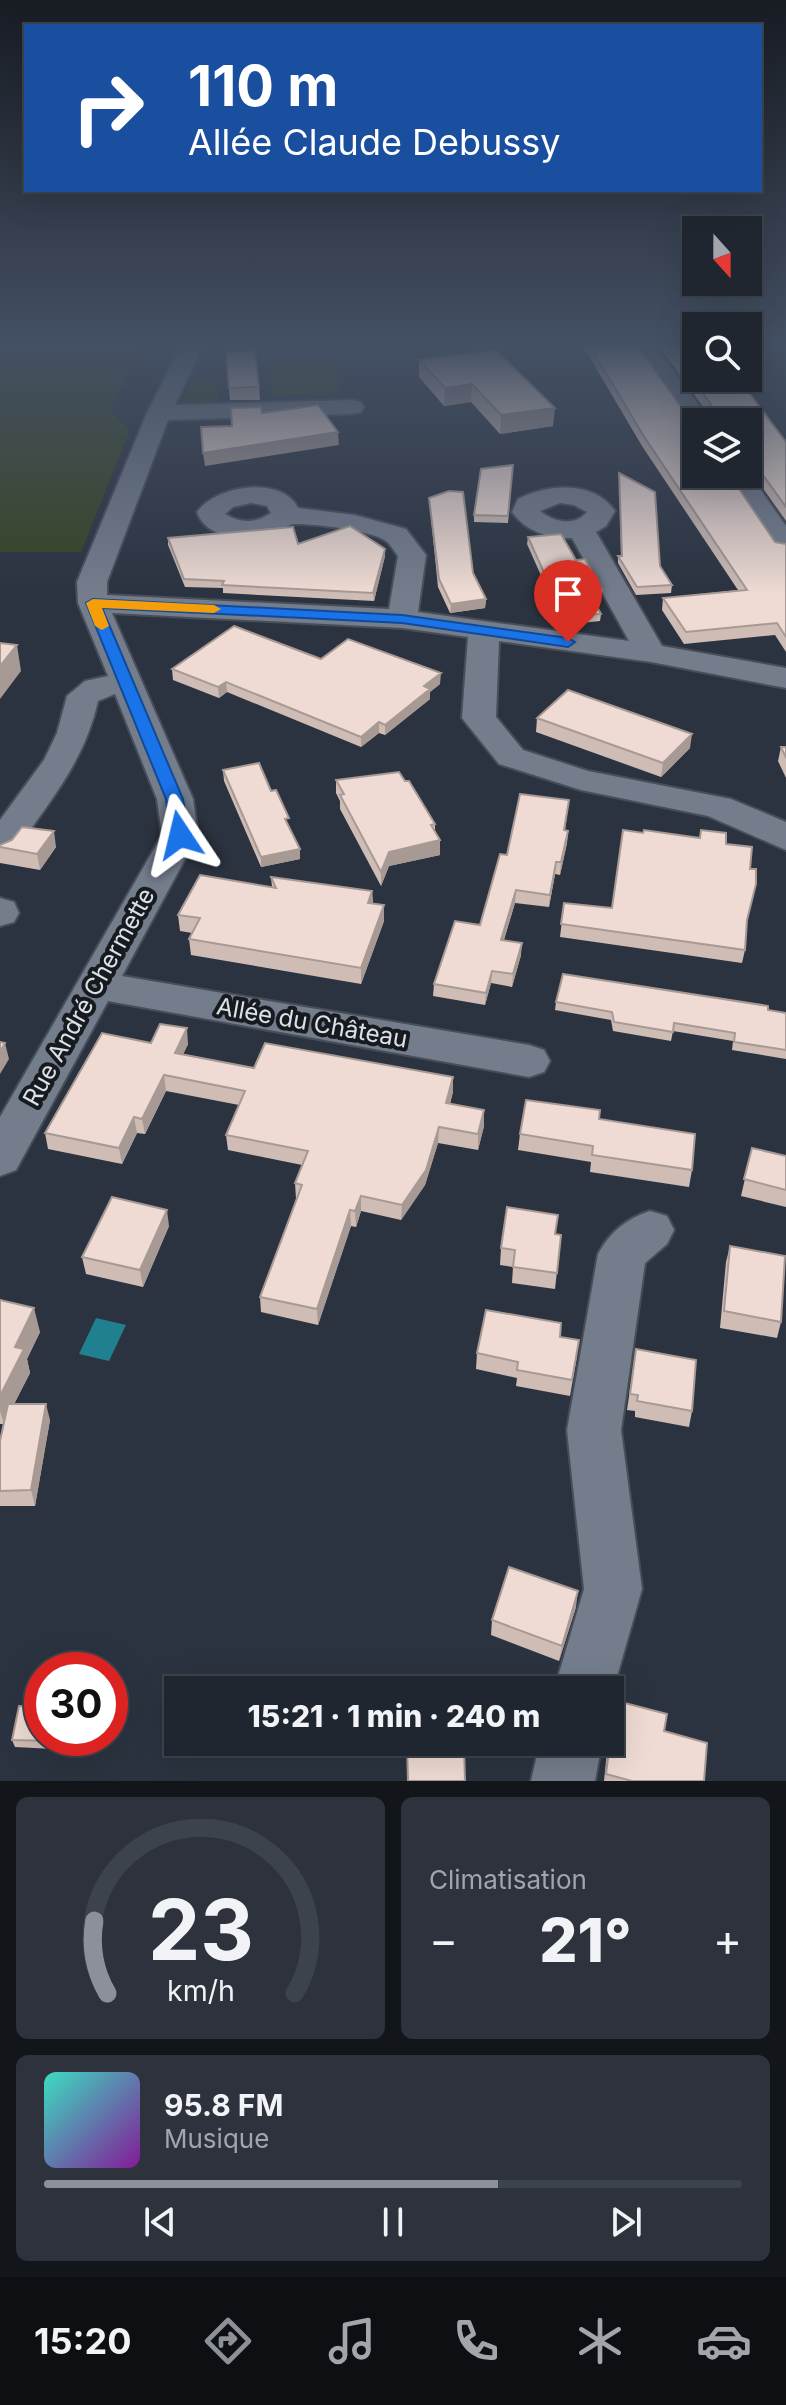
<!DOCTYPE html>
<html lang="fr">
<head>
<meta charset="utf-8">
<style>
	:root { --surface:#202630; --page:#2d323c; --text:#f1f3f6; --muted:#a2a5ab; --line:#3d434c; --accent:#8c9099 }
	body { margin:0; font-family:Inter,sans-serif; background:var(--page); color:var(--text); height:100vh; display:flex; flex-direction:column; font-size:30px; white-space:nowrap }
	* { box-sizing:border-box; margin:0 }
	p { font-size:26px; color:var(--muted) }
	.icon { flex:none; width:44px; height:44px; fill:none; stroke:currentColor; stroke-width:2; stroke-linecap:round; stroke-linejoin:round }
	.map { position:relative; height:1781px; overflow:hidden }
	.sheet { display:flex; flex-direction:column; gap:16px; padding:16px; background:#12151a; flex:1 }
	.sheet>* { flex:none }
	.hud { position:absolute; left:24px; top:24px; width:738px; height:168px; border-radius:0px; box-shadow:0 8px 32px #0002,0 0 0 2px var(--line); background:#1a4fa0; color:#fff; overflow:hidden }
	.needle { width:52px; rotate:159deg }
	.fabs { position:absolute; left:682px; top:216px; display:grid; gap:16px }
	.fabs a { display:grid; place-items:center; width:80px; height:80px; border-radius:0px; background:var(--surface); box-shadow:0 8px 32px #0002,0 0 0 2px var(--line); font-size:40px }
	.speed { position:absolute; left:24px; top:1652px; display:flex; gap:16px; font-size:40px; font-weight:700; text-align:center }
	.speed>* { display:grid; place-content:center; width:104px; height:104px; border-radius:50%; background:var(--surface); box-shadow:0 8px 32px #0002,0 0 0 2px var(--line); line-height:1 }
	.speed .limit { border:12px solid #d22; background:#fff; color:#111 }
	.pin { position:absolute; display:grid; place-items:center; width:68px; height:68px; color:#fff; margin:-82px -34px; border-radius:50% 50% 50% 0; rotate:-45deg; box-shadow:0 0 8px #0007 }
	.pin .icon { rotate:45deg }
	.me { position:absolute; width:88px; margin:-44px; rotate:350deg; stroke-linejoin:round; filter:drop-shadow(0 0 6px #0008) }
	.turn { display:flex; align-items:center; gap:28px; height:168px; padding:0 32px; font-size:36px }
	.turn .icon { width:104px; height:104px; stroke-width:2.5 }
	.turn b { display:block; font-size:56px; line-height:68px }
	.big { font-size:60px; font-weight:800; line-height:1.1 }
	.sheet .widget { flex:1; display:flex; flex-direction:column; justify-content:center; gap:12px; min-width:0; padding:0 28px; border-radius:12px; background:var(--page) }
	.sheet .dial { align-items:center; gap:0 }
	.dial svg { height:208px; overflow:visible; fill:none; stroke:var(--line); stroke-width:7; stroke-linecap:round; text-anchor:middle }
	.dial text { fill:var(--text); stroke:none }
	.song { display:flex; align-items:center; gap:24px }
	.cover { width:96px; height:96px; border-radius:12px; background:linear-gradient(135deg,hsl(170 70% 55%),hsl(290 70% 35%)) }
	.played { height:8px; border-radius:4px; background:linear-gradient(90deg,var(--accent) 65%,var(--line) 65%) }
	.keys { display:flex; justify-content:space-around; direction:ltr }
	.heat { display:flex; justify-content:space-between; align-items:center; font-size:44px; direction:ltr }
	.sheet .tiles { flex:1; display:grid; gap:16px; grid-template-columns:1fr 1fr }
	.widget:last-child { grid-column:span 2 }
	.trip { position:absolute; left:164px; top:1676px; width:460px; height:80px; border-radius:0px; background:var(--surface); box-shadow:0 8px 32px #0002,0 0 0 2px var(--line); font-weight:800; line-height:80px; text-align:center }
	.tab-bar { display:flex; height:128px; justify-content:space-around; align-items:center; background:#0d0f13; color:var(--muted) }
	.tab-bar .icon { width:56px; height:56px }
	.tab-bar .selected { color:var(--accent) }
	.tab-bar b { font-size:36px; color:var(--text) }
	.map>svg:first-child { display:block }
</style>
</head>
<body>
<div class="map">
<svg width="786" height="1781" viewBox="0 0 786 1781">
	<rect width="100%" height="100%" fill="#2b3340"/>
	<!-- green -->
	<path fill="#384522" d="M 0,346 L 140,346 L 110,411 L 130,430 L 81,552 L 0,552 Z
		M 334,359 L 340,393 L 274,396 L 269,362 Z
		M 196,367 L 197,382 L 217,381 L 218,404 L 181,406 Z"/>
	<!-- water -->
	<path fill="#20808f" d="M 96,1318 L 126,1325 L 109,1361 L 79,1354 Z"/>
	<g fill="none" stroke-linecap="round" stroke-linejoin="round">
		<!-- minor casing -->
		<g stroke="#484e59" stroke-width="4">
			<path id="minor" d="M 181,346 L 203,346 L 175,405 L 352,400 L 361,402 L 364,407 L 361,412 L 352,414 L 168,420 L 107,582 L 107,595 L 389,609 L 398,556 C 395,552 390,544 386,541 C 370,530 316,524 295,524 C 288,524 281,531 273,533 C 249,540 207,541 197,512 C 216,485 282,475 298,508 L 355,515 L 406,529 L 426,555 L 418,612 L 629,641 L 572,538 C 548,539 526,531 512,512 L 518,499 C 548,484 593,480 615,511 L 606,526 L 596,532 L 662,646 L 786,668 L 786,688 L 651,662 L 499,641 L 496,717 L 523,750 L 588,771 L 731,799 L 786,822 L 786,850 L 708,816 L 581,790 L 499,764 L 462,718 L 468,637 L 402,628 L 112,613 L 193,799 L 198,835 L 122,976 L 529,1045 L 544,1050 L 550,1061 L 544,1072 L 529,1077 L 108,1001 L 16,1170 L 0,1176 L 0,1117 L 162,835 L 157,799 L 115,694 L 98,701 C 84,763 49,802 13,854 L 0,857 L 0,820 L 44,760 L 57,733 L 67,696 L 85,681 L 108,676 L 78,603 L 77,582 L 147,413 ZM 251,503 L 267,506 L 271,513 C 256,523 241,524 225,514 L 233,507 ZM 560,503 L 574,505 L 587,512 C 574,527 554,522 540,511 Z
				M 634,346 L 656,346 L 711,422 L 696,422 L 696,429 L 690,427 Z
				M 748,472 L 786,526 L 786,554 L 776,552 L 723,474 Z
				M 0,898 L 14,902 L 19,913 L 14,922 L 0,926 Z
				M 650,1211 L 667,1216 L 674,1230 L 667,1244 L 645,1263 L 621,1430 L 642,1589 L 610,1701 L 610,1690 L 554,1690 L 584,1589 L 567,1430 L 598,1254 C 609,1233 627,1218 650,1211 Z
				M 540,1742 L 602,1742 L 595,1781 L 531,1781 Z"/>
		</g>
		<!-- minor -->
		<use href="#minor" fill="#747d8c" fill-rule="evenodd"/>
	</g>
	<!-- wall -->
	<path fill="#cebcb5" d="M 583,346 L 638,346 L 689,418 L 696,421 L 709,415 L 659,346 L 696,346 L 786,442 L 786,521 L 750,470 L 748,471 L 748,422 L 696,474 L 775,542 L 786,544 L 786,652 L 775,635 L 684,644 L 662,610 L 663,598 L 738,590 L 642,446 Z
		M 496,350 L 553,426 L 500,434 L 471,402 L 444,406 L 419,377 L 419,360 Z
		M 226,352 L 259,387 L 260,400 L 230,400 Z
		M 513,465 L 508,523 L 474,522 L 474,515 Z
		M 619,473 L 660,566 L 672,585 L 671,593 L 636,595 L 618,563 L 618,556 L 621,556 Z
		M 429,498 L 473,573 L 486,599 L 485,608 L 450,613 L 438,587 Z
		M 528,537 L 576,560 L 602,590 L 601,597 L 592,598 L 601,614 L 600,621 L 563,625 L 527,544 Z
		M 168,538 L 385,549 L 385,556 L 374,601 L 223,593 L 223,588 L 185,587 L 168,545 Z
		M 321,659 L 440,684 L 430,692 L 430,699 L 385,735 L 379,733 L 361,747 L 227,692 L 219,698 L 173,680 L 172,669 Z
		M 537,718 L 690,748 L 661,777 L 536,732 Z
		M 781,747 L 786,747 L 786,778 L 778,761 Z
		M 223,770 L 271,791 L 300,849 L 300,859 L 261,867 L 224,781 Z
		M 336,780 L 435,824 L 435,831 L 440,855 L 389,866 L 381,886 L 340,809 L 340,801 L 336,793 Z
		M 569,800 L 565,830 L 568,831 L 567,843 L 560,875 L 555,874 L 549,907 L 515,903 L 504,940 L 521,955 L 512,987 L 491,983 L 485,1005 L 433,996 L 434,984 L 480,925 L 507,855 Z
		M 726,844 L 750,869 L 753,896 L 746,924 L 745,950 L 742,963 L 560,937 L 564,903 L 612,908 Z
		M 0,845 L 56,847 L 40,870 L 0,863 Z
		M 271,877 L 372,891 L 373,903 L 384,905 L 384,921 L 361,984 L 191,955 L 189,939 L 192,933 L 180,931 L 178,915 L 272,887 Z
		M 556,1002 L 768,1010 L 786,1013 L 786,1059 L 732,1050 L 733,1041 L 673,1031 L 671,1041 L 613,1031 L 611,1020 L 555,1010 Z
		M 151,1043 L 188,1044 L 183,1054 L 254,1068 L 453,1092 L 450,1104 L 484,1110 L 484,1126 L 478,1150 L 438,1143 L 425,1185 L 401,1220 L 361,1211 L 356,1227 L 351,1226 L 318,1325 L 261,1312 L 260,1297 L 296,1199 L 295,1183 L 302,1165 L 228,1150 L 226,1135 L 239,1105 L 166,1091 L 145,1134 L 137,1133 L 122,1164 L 48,1149 L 45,1133 Z
		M 599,1119 L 692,1170 L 689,1187 L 590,1172 L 591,1162 L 518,1150 L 520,1134 Z
		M 752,1148 L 786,1156 L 786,1207 L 741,1196 Z
		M 169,1226 L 143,1287 L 86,1274 L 82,1257 Z
		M 555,1234 L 561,1235 L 555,1289 L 512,1283 L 513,1267 L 500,1265 L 501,1248 Z
		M 730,1246 L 781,1322 L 777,1338 L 720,1328 L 726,1262 Z
		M 0,1300 L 40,1332 L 27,1359 L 30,1373 L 14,1404 L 50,1420 L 35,1506 L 0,1506 L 0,1441 L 3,1424 L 0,1424 Z
		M 560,1337 L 577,1356 L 570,1396 L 516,1386 L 517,1378 L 476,1369 L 477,1353 Z
		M 636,1349 L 692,1411 L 689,1427 L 635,1417 L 635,1411 L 627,1410 Z
		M 576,1607 L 559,1661 L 491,1635 L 492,1620 Z
		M 617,1701 L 664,1731 L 704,1781 L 604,1781 L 608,1742 L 610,1742 L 610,1730 L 613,1718 L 614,1718 Z
		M 56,1738 L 54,1749 L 15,1747 L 12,1740 Z"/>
	<!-- shaded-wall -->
	<path fill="#a79994" d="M 472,384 L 471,402 L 444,406 L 445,388 Z
		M 555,408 L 553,426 L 500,434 L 501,415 Z
		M 338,432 L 339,445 L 205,466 L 203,453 Z
		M 748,460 L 752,460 L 750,470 L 748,471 Z
		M 385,549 L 385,556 L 374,601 L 373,593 Z
		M 486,599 L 485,608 L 450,613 L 451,604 Z
		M 17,645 L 21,671 L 0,699 L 0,666 Z
		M 441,673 L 440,684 L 430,692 L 430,699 L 385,735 L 385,725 L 424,686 Z
		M 226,682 L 227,692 L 219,698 L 218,687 Z
		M 379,722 L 379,733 L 361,747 L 361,737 Z
		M 692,734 L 690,748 L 661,777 L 663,763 Z
		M 54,831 L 56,847 L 40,870 L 37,854 Z
		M 568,831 L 567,843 L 560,875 L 561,862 Z
		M 440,840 L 440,855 L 389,866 L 381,886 L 381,872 L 389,852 Z
		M 300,849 L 300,859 L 261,867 L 261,857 Z
		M 556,862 L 555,874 L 549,907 L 550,895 Z
		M 516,890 L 515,903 L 500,952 L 501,940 Z
		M 372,891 L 373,907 L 368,903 Z
		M 384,905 L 384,921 L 361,984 L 361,968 Z
		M 522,943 L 521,955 L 512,987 L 513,974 Z
		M 492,971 L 491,983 L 485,1005 L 486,993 Z
		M 187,1028 L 188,1044 L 177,1068 L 175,1053 Z
		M 5,1043 L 9,1059 L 0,1074 L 0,1052 Z
		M 164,1075 L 166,1091 L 145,1134 L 142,1119 Z
		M 453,1077 L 453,1092 L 445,1118 L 446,1103 Z
		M 484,1110 L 484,1126 L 478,1150 L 478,1134 Z
		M 134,1117 L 137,1133 L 122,1164 L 119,1148 Z
		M 439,1127 L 438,1143 L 425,1185 L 401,1220 L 402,1205 Z
		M 361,1196 L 361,1211 L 356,1227 L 355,1211 Z
		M 167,1210 L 169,1226 L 143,1287 L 140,1270 Z
		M 350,1210 L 351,1226 L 318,1325 L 317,1309 Z
		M 34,1308 L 40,1332 L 27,1359 L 30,1373 L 4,1424 L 0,1411 L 0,1396 L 15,1347 Z
		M 46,1404 L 50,1420 L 35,1506 L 31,1490 Z
		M 578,1591 L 576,1607 L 559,1661 L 562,1646 Z
		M 52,1738 L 56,1738 L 54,1749 L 51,1741 Z"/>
	<!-- building -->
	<path fill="#efdbd3" stroke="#a79994" stroke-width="2" d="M 590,346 L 638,346 L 689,418 L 696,421 L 700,415 L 712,415 L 715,410 L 668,346 L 696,346 L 696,378 L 738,378 L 786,442 L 786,507 L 752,460 L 748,460 L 748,422 L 696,422 L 696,474 L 729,474 L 775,542 L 786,544 L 786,637 L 777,623 L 686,632 L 663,598 L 747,590 L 643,435 Z
		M 496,350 L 555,408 L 501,415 L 472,384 L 445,388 L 419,360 Z
		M 255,351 L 259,387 L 229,388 L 226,352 Z
		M 318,405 L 338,432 L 203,453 L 201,427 L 232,426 L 231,408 L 261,407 L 262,413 Z
		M 513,465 L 508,516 L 474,515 L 481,469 Z
		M 619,473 L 655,492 L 660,566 L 672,585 L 637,587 L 618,556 L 622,556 Z
		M 449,491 L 463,492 L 473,573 L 486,599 L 451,604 L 439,579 L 429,498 Z
		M 350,526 L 385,549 L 373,593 L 222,585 L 224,581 L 184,579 L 168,538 L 293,527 L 298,544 Z
		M 561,534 L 576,560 L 585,559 L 602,590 L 588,591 L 601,614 L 564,617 L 528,537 Z
		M 234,626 L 321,659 L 348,639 L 441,673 L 424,686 L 430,689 L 385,725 L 379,722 L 361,737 L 226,682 L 218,687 L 172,669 Z
		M 0,643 L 17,645 L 0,666 Z
		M 568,690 L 692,734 L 663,763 L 537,718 Z
		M 781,747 L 786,747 L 786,758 Z
		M 259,763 L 271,791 L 276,790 L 289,818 L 285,819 L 300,849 L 261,857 L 223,770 Z
		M 399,772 L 405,781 L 409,781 L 435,824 L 431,825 L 440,840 L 389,852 L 381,872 L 340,795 L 344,794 L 336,780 Z
		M 520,794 L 569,800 L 564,830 L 568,831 L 561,862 L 556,862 L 550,895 L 516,890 L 501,940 L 522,943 L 513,974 L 492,971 L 486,993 L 434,984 L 455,921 L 480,925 L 500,854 L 507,855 Z
		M 22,827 L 54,831 L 37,854 L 0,847 L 0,845 L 12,840 Z
		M 623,830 L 643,833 L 644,830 L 700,838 L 701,830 L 726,833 L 726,844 L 752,847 L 750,869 L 756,869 L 756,884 L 747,920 L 745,950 L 561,924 L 564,903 L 612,908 Z
		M 200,875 L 276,888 L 271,877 L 372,891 L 368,903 L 384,905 L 361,968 L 189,939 L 200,918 L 178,915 Z
		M 563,974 L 768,1006 L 768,1010 L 786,1013 L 786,1050 L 734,1042 L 735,1033 L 674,1023 L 673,1032 L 614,1022 L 612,1012 L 556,1002 Z
		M 160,1024 L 187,1028 L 175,1053 L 254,1068 L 265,1043 L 453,1077 L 446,1103 L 484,1110 L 478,1134 L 439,1127 L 426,1170 L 402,1205 L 361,1196 L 355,1211 L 350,1210 L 317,1309 L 260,1297 L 302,1185 L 295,1183 L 308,1151 L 226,1135 L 245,1091 L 164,1075 L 142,1119 L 134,1117 L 119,1148 L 45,1133 L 102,1033 L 151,1043 Z
		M 0,1042 L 5,1043 L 0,1052 Z
		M 526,1100 L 600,1110 L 599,1119 L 695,1134 L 692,1170 L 592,1155 L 593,1146 L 520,1134 Z
		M 752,1148 L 786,1156 L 786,1190 L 744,1179 Z
		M 112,1197 L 167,1210 L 140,1270 L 82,1257 Z
		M 507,1207 L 558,1215 L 555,1234 L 561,1235 L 557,1273 L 513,1267 L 515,1250 L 501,1248 Z
		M 730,1246 L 785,1256 L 781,1322 L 724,1311 Z
		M 0,1300 L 34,1308 L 15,1347 L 24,1349 L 0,1396 Z
		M 486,1310 L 561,1323 L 560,1337 L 579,1340 L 572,1380 L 517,1370 L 518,1362 L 477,1353 Z
		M 636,1349 L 696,1360 L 692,1411 L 637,1401 L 638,1395 L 630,1394 Z
		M 8,1404 L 46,1404 L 31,1490 L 0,1491 L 0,1441 Z
		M 509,1567 L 578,1591 L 562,1646 L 492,1620 Z
		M 617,1701 L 667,1714 L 664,1731 L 707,1743 L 704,1781 L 632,1781 L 606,1774 L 613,1718 L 617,1719 Z
		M 19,1706 L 42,1707 L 42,1738 L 52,1738 L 51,1741 L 12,1740 Z
		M 464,1745 L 465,1781 L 408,1781 L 407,1746 Z"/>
	<!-- sky -->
	<linearGradient id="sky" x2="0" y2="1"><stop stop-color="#181c23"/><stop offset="0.58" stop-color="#445064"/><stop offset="1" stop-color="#445064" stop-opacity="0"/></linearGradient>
	<rect width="786" height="595" fill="url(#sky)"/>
	<!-- route -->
	<path fill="#1a73e8" stroke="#114b97" stroke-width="2" d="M 93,599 L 402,615 L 568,638 L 575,642 L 568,647 L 402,623 L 102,608 L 183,799 L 189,835 L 180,840 L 171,835 L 166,799 L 86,603 Z"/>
	<!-- slow -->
	<path fill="#f59e0b" d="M 93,599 L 214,605 L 221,609 L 214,613 L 102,608 L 109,626 L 102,630 L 95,626 L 86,603 Z"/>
	<g text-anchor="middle" stroke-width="8" stroke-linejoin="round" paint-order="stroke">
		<!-- street labels -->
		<g font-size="24" fill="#dce1e9" stroke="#171b20">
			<text transform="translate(89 997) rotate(-61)" y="8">Rue André Chermette</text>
			<text transform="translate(312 1023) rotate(10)" y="8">Allée du Château</text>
		</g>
	</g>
</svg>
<div class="fabs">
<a><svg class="needle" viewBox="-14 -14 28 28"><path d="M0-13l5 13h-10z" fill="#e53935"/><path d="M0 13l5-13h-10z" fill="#a2a5ab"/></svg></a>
<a><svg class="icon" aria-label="search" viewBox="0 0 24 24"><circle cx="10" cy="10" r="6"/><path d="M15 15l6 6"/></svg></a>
<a><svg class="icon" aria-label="layers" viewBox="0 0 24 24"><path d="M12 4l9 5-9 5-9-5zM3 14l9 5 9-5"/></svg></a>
</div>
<div class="speed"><div class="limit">30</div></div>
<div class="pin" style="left:568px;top:642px;background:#d93025"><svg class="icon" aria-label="arrive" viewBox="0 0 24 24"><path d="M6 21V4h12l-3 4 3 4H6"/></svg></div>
<svg class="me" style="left:180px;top:835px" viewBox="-20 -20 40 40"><path d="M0-17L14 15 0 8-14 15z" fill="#1a73e8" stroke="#fff" stroke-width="4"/></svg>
<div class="trip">15:21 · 1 min · 240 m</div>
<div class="hud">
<div class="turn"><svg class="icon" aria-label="right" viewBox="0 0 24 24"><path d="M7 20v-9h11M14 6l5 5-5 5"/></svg><div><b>110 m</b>Allée Claude Debussy</div></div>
</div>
</div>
<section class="sheet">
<div class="tiles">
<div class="widget dial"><svg viewBox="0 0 100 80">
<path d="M14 69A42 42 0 1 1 86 69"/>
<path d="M14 69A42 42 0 0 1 9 41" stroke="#8c9099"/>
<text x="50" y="56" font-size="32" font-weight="700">23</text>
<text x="50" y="72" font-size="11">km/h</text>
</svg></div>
<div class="widget"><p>Climatisation</p>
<div class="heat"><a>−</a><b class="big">21°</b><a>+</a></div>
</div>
<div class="widget">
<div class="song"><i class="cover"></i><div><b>95.8 FM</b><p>Musique</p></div></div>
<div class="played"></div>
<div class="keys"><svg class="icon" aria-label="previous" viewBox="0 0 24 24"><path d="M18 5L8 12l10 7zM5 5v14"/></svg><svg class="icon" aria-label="pause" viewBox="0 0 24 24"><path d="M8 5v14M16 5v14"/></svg><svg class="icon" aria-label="next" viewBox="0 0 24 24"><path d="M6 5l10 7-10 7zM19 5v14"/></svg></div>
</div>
</div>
</section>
<nav class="tab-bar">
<b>15:20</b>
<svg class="icon selected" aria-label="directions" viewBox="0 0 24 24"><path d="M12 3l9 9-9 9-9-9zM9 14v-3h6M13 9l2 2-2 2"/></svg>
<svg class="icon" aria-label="music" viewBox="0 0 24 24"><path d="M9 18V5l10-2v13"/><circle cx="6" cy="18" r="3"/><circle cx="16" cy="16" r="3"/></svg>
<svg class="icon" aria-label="phone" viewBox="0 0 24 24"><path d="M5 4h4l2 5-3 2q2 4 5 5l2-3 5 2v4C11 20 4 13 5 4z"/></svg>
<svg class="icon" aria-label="climate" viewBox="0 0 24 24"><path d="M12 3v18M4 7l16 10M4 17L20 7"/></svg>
<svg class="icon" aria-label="car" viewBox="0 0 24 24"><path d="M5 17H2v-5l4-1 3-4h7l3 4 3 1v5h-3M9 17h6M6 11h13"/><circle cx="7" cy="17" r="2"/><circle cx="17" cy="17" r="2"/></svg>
</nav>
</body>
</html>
